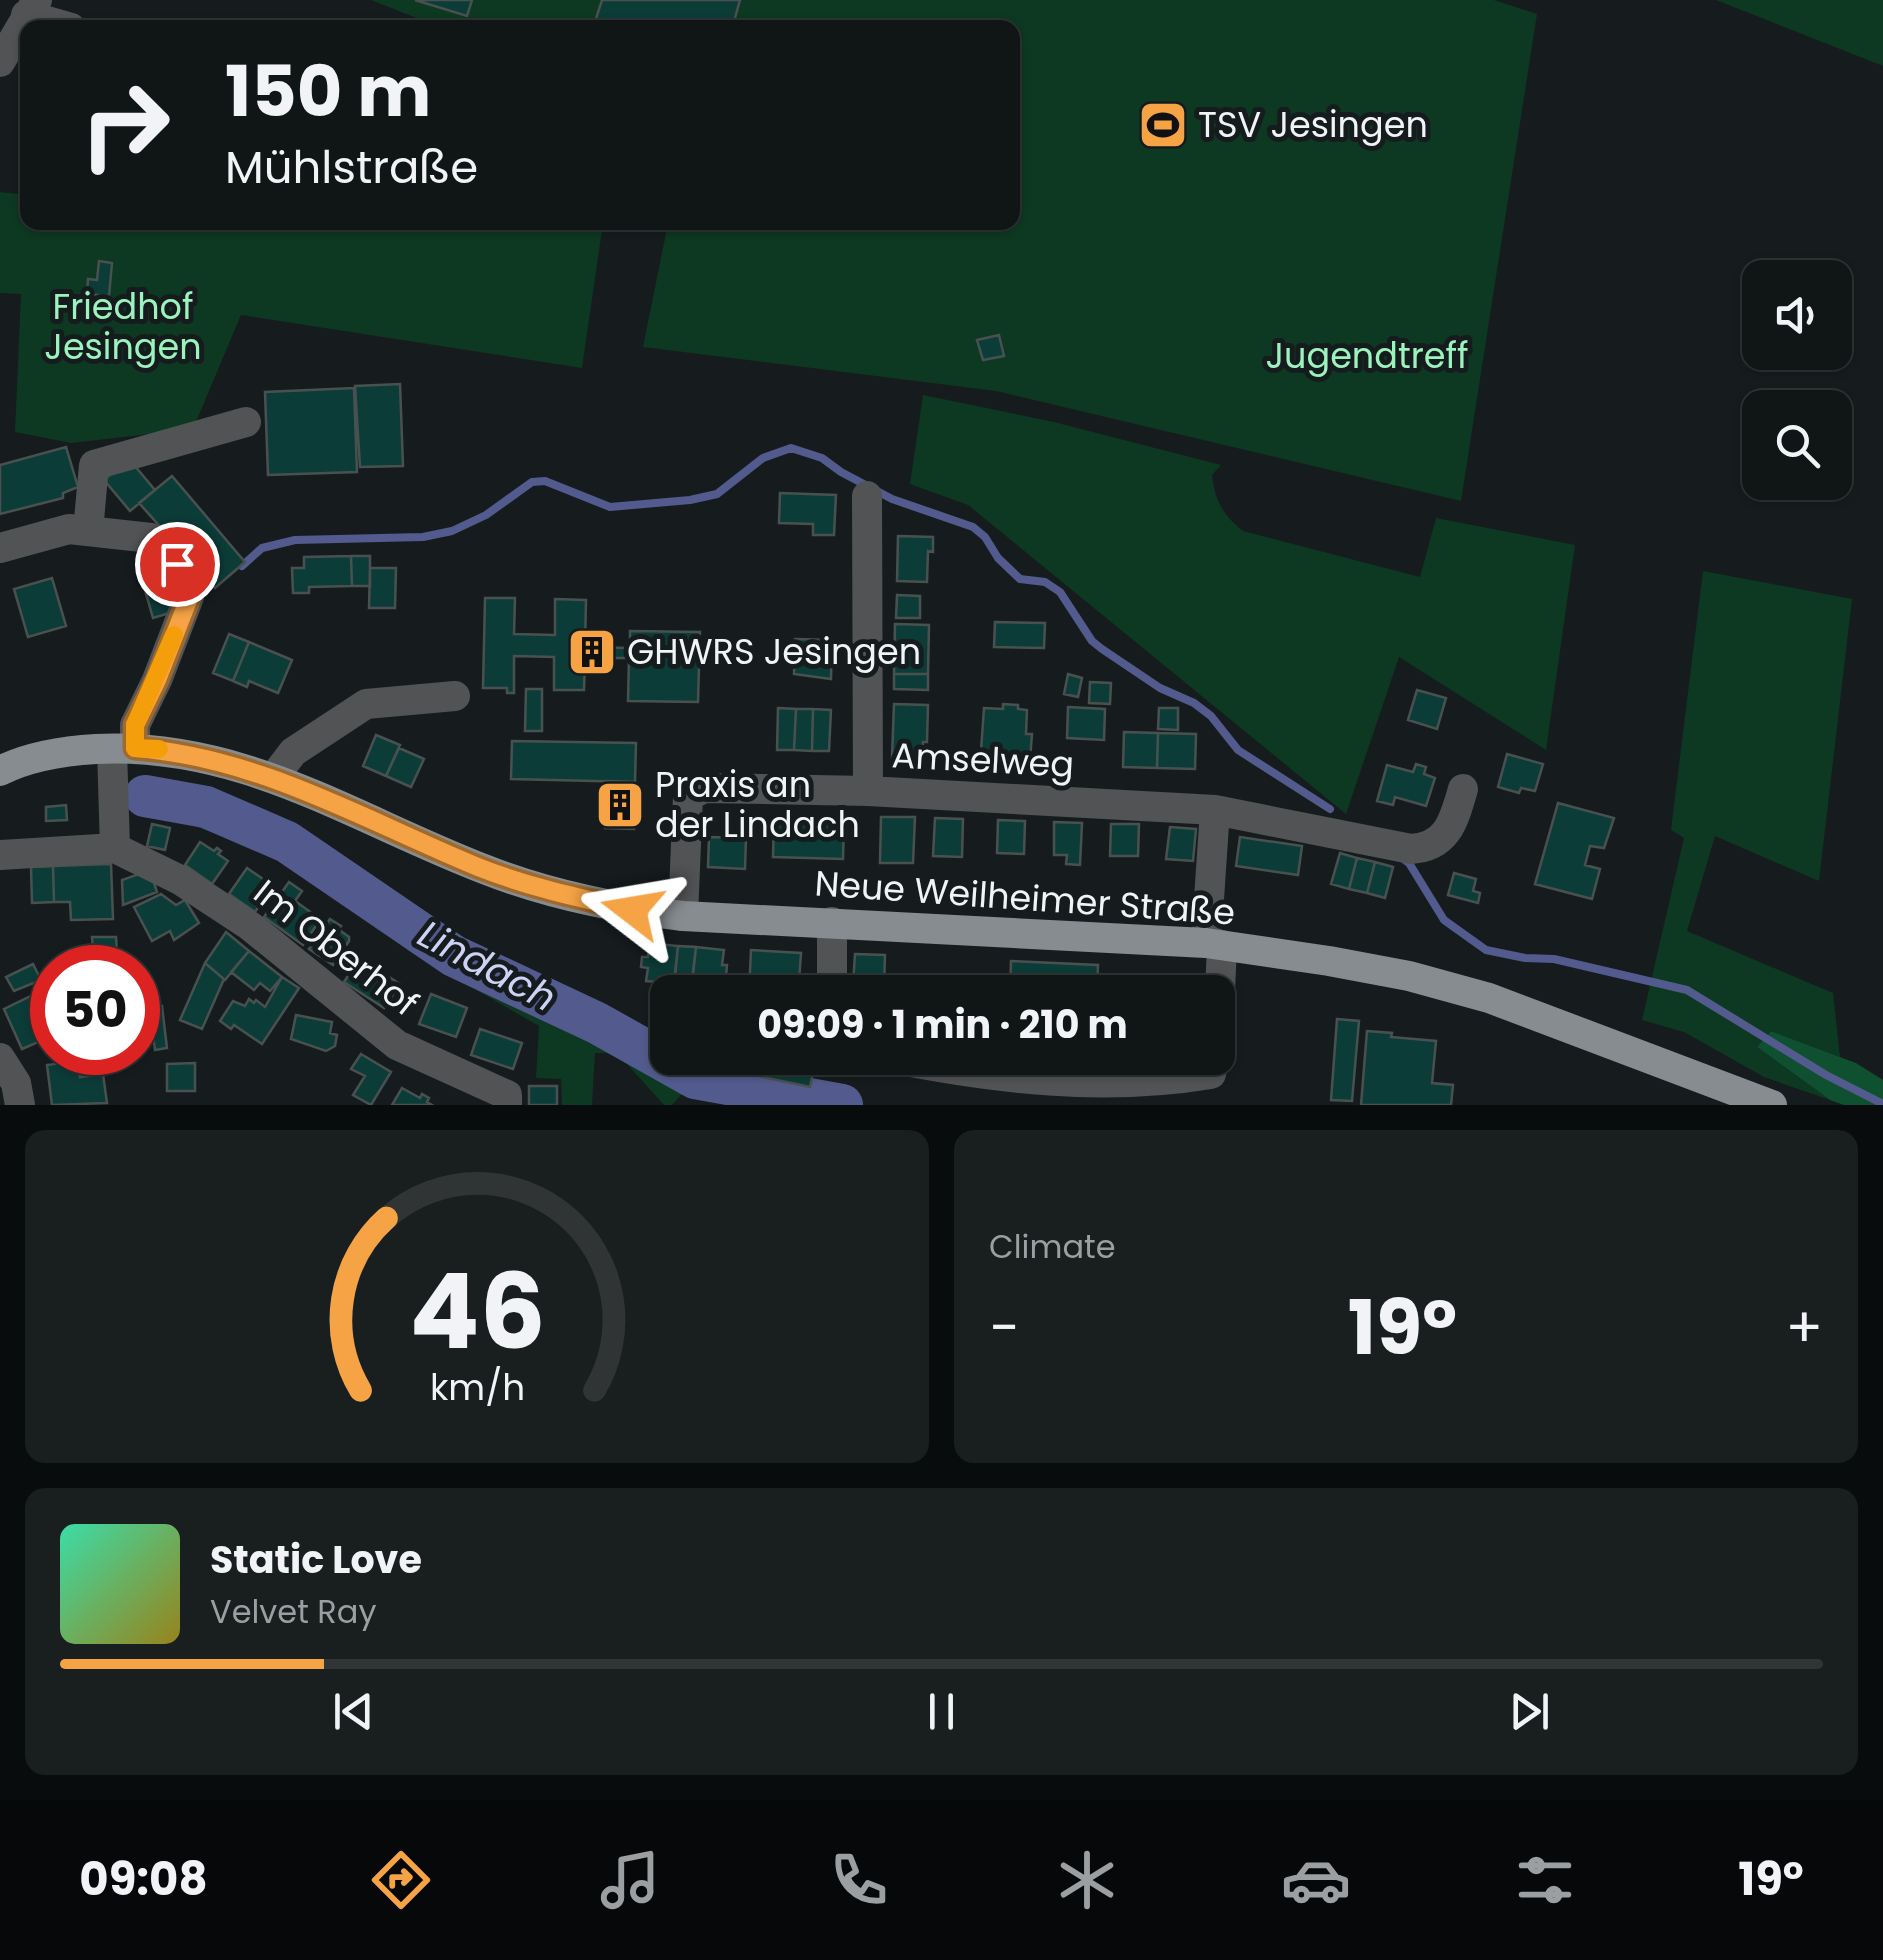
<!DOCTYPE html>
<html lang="en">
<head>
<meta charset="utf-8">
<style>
	:root { --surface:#101516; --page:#191e1f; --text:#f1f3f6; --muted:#9c9fa1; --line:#303435; --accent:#f5a345 }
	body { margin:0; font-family:Poppins,sans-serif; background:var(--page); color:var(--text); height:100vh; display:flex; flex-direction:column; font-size:38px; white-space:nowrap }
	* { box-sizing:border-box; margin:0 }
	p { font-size:32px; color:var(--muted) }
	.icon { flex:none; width:55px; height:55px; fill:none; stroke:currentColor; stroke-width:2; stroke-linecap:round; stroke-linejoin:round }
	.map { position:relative; height:1105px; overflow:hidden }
	.details { display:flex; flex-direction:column; gap:25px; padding:25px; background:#090c0c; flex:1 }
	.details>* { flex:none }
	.top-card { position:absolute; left:20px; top:20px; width:1000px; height:210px; border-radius:20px; box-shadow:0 2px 8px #0004,0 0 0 2px var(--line); background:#101516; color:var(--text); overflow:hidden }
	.tools { position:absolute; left:1742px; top:260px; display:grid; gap:20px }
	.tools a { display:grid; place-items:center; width:110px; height:110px; border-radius:20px; background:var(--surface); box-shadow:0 2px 8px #0004,0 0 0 2px var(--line); font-size:50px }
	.speed { position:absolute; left:30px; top:945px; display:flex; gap:20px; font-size:50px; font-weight:700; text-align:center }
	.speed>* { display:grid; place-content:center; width:130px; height:130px; border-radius:50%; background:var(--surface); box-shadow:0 2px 8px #0004,0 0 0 2px var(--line); line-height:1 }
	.speed .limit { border:15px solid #d22; background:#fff; color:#111 }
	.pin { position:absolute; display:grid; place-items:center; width:85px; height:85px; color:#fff; margin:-42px; border:5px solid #fff; border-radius:50%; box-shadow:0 2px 10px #0007 }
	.me { position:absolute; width:110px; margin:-55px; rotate:284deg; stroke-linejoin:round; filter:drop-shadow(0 0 8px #0008) }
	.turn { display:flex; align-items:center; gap:35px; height:210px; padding:0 40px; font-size:45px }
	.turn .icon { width:130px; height:130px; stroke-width:2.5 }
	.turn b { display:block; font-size:70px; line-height:85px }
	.big { font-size:75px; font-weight:700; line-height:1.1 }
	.details .tile { flex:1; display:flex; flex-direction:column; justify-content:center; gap:15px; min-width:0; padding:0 35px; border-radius:20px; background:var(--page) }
	.details .dial { align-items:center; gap:0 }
	.dial svg { height:260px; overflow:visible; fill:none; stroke:var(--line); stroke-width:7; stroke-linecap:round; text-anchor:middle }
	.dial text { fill:var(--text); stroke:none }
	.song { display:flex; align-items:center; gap:30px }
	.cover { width:120px; height:120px; border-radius:15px; background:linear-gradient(135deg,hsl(160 70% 55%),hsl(50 70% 35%)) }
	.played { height:10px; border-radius:5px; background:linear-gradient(90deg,var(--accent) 15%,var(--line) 15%) }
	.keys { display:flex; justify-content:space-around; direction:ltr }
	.heat { display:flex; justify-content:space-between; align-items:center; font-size:55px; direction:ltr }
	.details .tiles { flex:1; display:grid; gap:25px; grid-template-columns:1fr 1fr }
	.tile:last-child { grid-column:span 2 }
	.trip { position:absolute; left:650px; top:975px; width:585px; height:100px; border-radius:20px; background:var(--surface); box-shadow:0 2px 8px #0004,0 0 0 2px var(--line); font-weight:700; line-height:100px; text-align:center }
	.menu { display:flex; height:160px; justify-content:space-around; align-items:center; background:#060809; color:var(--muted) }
	.menu .icon { width:70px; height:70px }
	.menu .active { color:var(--accent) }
	.menu b { font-size:45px; color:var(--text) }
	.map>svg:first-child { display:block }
</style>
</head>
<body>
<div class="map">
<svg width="1883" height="1105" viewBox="0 0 1883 1105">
	<rect width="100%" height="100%" fill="#161c1e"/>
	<!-- green -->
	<path fill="#0d3821" d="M 371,0 L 1494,0 L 1537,14 L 1461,501 L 996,391 L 643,347 L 668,223 L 1012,222 L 1012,28 L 442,28 Z
		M 1716,0 L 1883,0 L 1883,66 Z
		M 0,192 L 27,195 L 28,222 L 603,223 L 582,368 L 241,315 L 193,429 L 71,443 L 15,432 L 21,294 L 0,293 Z
		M 923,395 L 1054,422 L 1221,465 L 1212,475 C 1215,501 1223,515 1243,531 L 1420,577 L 1436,518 L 1575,545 L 1546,750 L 1399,657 L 1346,814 L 968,505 L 910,484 Z
		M 1703,571 L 1852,599 L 1819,881 L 1715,836 L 1687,931 L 1833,993 L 1840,1057 L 1771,1031 L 1757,1047 L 1830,1100 L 1764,1077 L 1684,1032 L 1642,1020 L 1684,838 L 1671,830 Z
		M 196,810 L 285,848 L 453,961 L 594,1029 L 691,1084 L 672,1105 L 664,1105 L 617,1053 L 595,1053 L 592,1105 L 562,1105 L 561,1079 L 536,1078 L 539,1026 L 412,953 L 279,857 L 194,826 Z"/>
	<!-- forest -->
	<path fill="#0f5030" d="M 1771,1031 L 1856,1063 L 1883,1080 L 1883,1105 L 1844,1105 L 1830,1100 L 1757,1047 Z"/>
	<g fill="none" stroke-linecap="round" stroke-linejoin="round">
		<!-- stream -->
		<path stroke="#535b8e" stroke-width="8" d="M 242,566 L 262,548 L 295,540 L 423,537 L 452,531 L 486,515 L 532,482 L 545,481 L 610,507 L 690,500 L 717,494 L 763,458 L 791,448 L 822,458 L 841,472 L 892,499 L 973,527 L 985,537 L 998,558 L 1020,579 L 1045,582 L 1060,592 L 1092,641 L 1102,649 L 1160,688 L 1194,703 L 1211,716 L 1238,750 L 1330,809
			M 1401,857 L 1409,863 L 1444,920 L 1486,950 L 1525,958 L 1554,959 L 1687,990 L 1826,1075 L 1883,1104"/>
		<!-- river -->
		<path stroke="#535b8e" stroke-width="42" d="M 145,796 L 206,807 L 287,842 L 454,956 L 597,1023 L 695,1078 L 842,1105"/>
	</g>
	<!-- building -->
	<path fill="#0c3c38" stroke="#495150" stroke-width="2.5" d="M 415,0 L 472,0 L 467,16 Z
		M 602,0 L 740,0 L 735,18 L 751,23 L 750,28 L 593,28 Z
		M 99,261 L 112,263 L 109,296 L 87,294 L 88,279 L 97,280 Z
		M 999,335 L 1004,356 L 983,360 L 977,340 Z
		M 400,384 L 403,466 L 360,467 L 355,386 Z
		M 354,388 L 357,472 L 268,475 L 265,392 Z
		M 66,447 L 78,487 L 63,493 L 63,498 L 0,514 L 0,465 Z
		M 129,459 L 155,490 L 130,511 L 104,480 Z
		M 172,476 L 245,562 L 215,588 L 139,503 Z
		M 780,493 L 836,495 L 834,535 L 813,535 L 813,524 L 779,523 Z
		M 898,536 L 933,537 L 933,552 L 928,551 L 927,582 L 897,581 Z
		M 163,551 L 180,610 L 153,618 L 136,559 Z
		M 351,556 L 370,556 L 370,586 L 352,586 Z
		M 351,556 L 352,586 L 309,587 L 309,593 L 293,593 L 292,568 L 304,568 L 304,557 Z
		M 370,568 L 396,568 L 395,608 L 369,608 Z
		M 52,578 L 66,626 L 28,637 L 14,589 Z
		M 897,595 L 920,596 L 920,618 L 896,618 Z
		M 485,598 L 515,598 L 514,634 L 555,635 L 555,599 L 586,600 L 585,647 L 630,648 L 630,631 L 700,632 L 698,702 L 628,701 L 629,658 L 585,658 L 584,690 L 554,690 L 554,657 L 514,656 L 514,693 L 507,693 L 507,688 L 483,688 Z
		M 995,622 L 1045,623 L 1044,648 L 994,647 Z
		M 895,624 L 929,625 L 928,674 L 894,674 Z
		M 229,634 L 249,642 L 233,681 L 213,673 Z
		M 795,639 L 832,640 L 831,679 L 794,674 Z
		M 249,642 L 292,660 L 278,693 L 249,681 L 247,687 L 233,681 Z
		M 894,674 L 928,674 L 928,690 L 894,689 Z
		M 1068,674 L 1082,678 L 1078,697 L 1064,694 Z
		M 1090,682 L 1111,683 L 1110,704 L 1089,703 Z
		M 526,689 L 542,689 L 542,731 L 525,731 Z
		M 1417,690 L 1446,698 L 1437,729 L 1408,720 Z
		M 894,704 L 928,705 L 927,742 L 923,742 L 922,759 L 892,758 Z
		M 1003,704 L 1018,705 L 1018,709 L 1027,710 L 1026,734 L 1032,734 L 1030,759 L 990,757 L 990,752 L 981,751 L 984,708 L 1003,709 Z
		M 1068,707 L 1105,709 L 1104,740 L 1067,738 Z
		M 778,708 L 796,709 L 794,750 L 777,750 Z
		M 1159,708 L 1178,708 L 1178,730 L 1158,729 Z
		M 796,709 L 813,709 L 812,751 L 794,750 Z
		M 813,709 L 831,710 L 829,751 L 812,751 Z
		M 1124,732 L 1158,733 L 1157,768 L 1123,767 Z
		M 1158,733 L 1196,734 L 1195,769 L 1157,768 Z
		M 376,735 L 400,745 L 386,776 L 363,766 Z
		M 512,741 L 636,743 L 635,782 L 511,779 Z
		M 399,748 L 424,759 L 411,787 L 386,776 Z
		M 1507,754 L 1543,764 L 1535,791 L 1521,788 L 1519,793 L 1498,787 Z
		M 1416,764 L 1426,767 L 1424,774 L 1435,778 L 1426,806 L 1395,797 L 1393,805 L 1377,801 L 1387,765 L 1413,772 Z
		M 606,781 L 635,782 L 634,829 L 605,828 Z
		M 1558,803 L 1614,818 L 1604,848 L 1590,846 L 1585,865 L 1600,869 L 1592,899 L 1535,884 Z
		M 66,805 L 67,820 L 46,821 L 46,807 Z
		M 881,817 L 915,817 L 913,863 L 880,863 Z
		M 774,818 L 844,820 L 843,859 L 773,857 Z
		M 935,818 L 963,819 L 962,857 L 933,856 Z
		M 998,820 L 1025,821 L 1024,854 L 997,853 Z
		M 1054,822 L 1082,823 L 1080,865 L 1066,864 L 1067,855 L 1054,855 Z
		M 152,824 L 170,828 L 165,850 L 147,846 Z
		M 1111,824 L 1139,824 L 1138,856 L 1110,856 Z
		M 1170,827 L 1196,829 L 1193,861 L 1166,859 Z
		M 709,837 L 746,838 L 745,869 L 708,867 Z
		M 1240,837 L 1302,846 L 1298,875 L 1236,866 Z
		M 200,842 L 214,851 L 217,848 L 221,851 L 218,854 L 228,861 L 212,884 L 185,865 Z
		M 1340,853 L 1357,858 L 1349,889 L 1331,884 Z
		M 1357,858 L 1375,862 L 1367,893 L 1349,889 Z
		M 1375,862 L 1393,867 L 1385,898 L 1367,893 Z
		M 111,864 L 113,919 L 71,920 L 70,902 L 54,902 L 53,866 Z
		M 53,866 L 54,902 L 32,903 L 31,867 Z
		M 247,868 L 273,886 L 255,912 L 229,894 Z
		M 150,870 L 157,892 L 123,905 L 122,880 Z
		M 1454,873 L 1476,879 L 1473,891 L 1480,893 L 1478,903 L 1448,895 Z
		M 289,882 L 302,891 L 295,901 L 316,916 L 313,920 L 318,923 L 303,945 L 264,917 Z
		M 161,894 L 176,905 L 185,900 L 199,923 L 174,940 L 170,931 L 152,941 L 134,907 Z
		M 330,919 L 341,926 L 338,929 L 349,937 L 349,941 L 333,965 L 309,949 Z
		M 226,932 L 249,951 L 225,980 L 205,963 Z
		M 92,937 L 116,937 L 118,968 L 107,968 L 106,962 L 94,963 Z
		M 649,943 L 678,946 L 675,978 L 659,977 L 658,982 L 646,981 L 648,968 L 641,967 L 642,957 L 648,957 Z
		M 678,946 L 696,947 L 692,984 L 674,982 Z
		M 696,947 L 724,950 L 722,965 L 727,965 L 726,976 L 721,975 L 720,988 L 707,987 L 708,982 L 692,980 Z
		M 751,950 L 801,953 L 799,982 L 795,981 L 795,987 L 778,986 L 777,992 L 749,992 Z
		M 249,951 L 282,977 L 270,991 L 260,983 L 254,990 L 231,972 Z
		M 855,954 L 885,955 L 884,987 L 1010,992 L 1011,961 L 1098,965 L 1097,992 L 848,992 L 848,984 L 853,984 Z
		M 360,958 L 400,984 L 384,1008 L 344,982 Z
		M 205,963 L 224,979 L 202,1029 L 180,1020 Z
		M 33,964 L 41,980 L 14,991 L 6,977 Z
		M 282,977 L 299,988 L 262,1044 L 234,1025 L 231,1029 L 220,1021 L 233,1001 L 245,1006 L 249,999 L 254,1003 L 256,1000 L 265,1007 Z
		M 1154,980 L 1176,981 L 1175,987 L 1207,988 L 1207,992 L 1118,992 L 1119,985 L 1153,986 Z
		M 37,993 L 52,1024 L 52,1036 L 22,1049 L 4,1009 Z
		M 431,994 L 467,1008 L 456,1037 L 419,1024 Z
		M 162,1006 L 167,1048 L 155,1050 L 153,1034 L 148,1034 L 144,1008 Z
		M 296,1015 L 332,1022 L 330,1033 L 337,1035 L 335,1046 L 326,1051 L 291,1039 Z
		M 1337,1019 L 1359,1021 L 1352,1101 L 1331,1100 Z
		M 480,1029 L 522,1043 L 513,1069 L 471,1055 Z
		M 1367,1031 L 1392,1033 L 1391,1037 L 1436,1041 L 1432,1083 L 1453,1085 L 1451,1105 L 1361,1105 Z
		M 361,1054 L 391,1072 L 371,1105 L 353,1095 L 365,1076 L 351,1069 Z
		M 737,1058 L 816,1058 L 810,1087 L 735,1071 Z
		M 78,1061 L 80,1077 L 103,1074 L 107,1103 L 52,1105 L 47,1065 Z
		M 195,1063 L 195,1091 L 167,1091 L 167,1064 Z
		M 529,1086 L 557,1086 L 557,1105 L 529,1105 Z
		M 402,1088 L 420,1098 L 422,1094 L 429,1098 L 427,1102 L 432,1105 L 392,1105 Z"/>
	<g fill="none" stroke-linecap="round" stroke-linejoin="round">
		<!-- minor -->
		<path stroke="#515355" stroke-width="30" d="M 26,15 L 71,28
			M 0,62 L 37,0
			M 867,496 L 868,791
			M 88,531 L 94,465 L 246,422
			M 0,548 L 69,529 L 151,538 L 177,564 L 189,597 L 157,680 L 135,725 L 135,748
			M 112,749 L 115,848
			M 274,777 L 293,752 L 366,704 L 455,696
			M 0,855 L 115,848 L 180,880 L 250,926 L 397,1045 L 507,1095 L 507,1105
			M 683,916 L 688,796 L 704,788 L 868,791 L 1215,810 L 1411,849 C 1448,847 1454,820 1463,789
			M 832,922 L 832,992
			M 1206,943 L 1215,810
			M 1218,1037 L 1222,945
			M 0,1058 L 16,1083 L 20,1105
			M 890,1058 C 997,1079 1102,1092 1211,1074 L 1214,1058"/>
		<!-- major -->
		<path stroke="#878c90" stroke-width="30" d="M 0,771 C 29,756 63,751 96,749 C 243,742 352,818 484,869 C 547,894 615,908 683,916 L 1206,943 L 1329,961 L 1409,976 L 1489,998 L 1772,1105"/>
	</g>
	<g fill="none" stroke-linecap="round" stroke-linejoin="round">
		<!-- route casing -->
		<g stroke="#9f6a2d" stroke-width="25">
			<path id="route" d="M 177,564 L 189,598 L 157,680 L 135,725 L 135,748 C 259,757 366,821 478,867 C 528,887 580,898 632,910"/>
		</g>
		<!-- route -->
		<use href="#route" stroke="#f5a345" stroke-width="18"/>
		<!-- slow -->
		<path stroke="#f59e0b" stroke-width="18" d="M 159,749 L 135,748 L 135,725 L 174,635"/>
	</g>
	<!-- icons -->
	<defs>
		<g id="stadium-square" transform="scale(2.5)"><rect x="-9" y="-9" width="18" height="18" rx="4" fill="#f5a345" stroke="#161c1e"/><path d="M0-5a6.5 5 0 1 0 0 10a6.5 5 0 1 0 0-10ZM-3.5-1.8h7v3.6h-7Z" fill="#111"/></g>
		<g id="building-square" transform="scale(2.5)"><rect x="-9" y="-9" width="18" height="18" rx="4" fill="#f5a345" stroke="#161c1e"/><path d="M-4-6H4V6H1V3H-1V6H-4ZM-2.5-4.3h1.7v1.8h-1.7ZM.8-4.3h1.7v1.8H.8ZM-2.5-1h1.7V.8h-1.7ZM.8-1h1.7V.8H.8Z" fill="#111"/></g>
	</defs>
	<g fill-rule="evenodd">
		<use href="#stadium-square" x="1163" y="125"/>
		<use href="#building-square" x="592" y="652"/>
		<use href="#building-square" x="620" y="805"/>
	</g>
	<g text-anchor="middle" stroke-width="10" stroke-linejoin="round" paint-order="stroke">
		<!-- poi labels -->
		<g font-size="35" fill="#eff4f5" stroke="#161c1e" text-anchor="start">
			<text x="1198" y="137">TSV Jesingen</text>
			<text x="627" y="664">GHWRS Jesingen</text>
			<text x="655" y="797">Praxis an<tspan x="655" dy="40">der Lindach</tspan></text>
		</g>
		<!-- park labels -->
		<g font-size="35" fill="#9bf4be" stroke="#161c1e">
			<text x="123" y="319">Friedhof<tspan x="123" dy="40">Jesingen</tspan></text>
			<text x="1367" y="368">Jugendtreff</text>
		</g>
		<!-- street labels -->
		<g font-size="35" fill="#eff4f5" stroke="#161c1e">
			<text transform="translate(983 760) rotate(3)" y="12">Amselweg</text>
			<text transform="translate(1025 898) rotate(4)" y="12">Neue Weilheimer Straße</text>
			<text transform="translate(336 948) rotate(38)" y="12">Im Oberhof</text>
		</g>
		<!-- water labels -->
		<g font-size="38" font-style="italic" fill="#cdd3f4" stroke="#161c1e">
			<text transform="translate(487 966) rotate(28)" y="13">Lindach</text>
		</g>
	</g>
</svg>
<div class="tools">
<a><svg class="icon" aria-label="sound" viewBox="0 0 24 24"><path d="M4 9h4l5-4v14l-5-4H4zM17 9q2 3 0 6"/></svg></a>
<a><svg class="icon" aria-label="search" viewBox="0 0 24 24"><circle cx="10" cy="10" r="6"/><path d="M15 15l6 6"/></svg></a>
</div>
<div class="speed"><div class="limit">50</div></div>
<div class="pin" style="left:177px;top:564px;background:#d93025"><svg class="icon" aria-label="arrive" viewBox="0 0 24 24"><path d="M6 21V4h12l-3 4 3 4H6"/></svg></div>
<svg class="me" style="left:632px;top:910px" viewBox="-20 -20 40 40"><path d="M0-17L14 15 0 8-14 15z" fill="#f5a345" stroke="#fff" stroke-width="4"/></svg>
<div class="trip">09:09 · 1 min · 210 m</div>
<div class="top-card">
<div class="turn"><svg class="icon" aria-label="right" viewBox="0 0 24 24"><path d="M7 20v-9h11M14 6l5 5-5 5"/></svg><div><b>150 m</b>Mühlstraße</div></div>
</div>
</div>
<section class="details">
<div class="tiles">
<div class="tile dial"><svg viewBox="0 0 100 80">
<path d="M14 69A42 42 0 1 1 86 69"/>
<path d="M14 69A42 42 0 0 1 22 16" stroke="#f5a345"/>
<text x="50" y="56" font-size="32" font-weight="700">46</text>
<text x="50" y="72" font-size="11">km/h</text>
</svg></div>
<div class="tile"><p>Climate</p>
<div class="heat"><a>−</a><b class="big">19°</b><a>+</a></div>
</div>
<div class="tile">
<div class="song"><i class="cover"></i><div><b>Static Love</b><p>Velvet Ray</p></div></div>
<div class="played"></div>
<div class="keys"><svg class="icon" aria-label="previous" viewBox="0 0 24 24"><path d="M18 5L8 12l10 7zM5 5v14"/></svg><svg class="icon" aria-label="pause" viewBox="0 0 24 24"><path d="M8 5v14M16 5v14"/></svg><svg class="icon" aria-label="next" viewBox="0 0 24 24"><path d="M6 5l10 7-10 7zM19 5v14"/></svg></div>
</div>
</div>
</section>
<nav class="menu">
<b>09:08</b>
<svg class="icon active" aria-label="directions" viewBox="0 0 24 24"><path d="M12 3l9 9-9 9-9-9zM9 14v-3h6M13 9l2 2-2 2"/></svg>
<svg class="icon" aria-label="music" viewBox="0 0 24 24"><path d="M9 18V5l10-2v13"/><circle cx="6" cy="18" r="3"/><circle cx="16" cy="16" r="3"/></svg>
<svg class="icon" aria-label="phone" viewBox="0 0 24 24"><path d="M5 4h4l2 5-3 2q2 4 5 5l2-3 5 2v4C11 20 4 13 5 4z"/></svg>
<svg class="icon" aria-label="climate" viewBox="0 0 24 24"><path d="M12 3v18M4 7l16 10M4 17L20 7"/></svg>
<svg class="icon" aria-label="car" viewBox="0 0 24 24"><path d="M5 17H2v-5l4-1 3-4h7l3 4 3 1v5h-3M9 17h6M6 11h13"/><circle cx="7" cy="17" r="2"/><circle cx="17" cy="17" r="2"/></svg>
<svg class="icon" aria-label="filters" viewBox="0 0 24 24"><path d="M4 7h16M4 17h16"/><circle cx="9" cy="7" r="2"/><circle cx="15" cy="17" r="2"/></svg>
<b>19°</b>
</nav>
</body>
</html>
